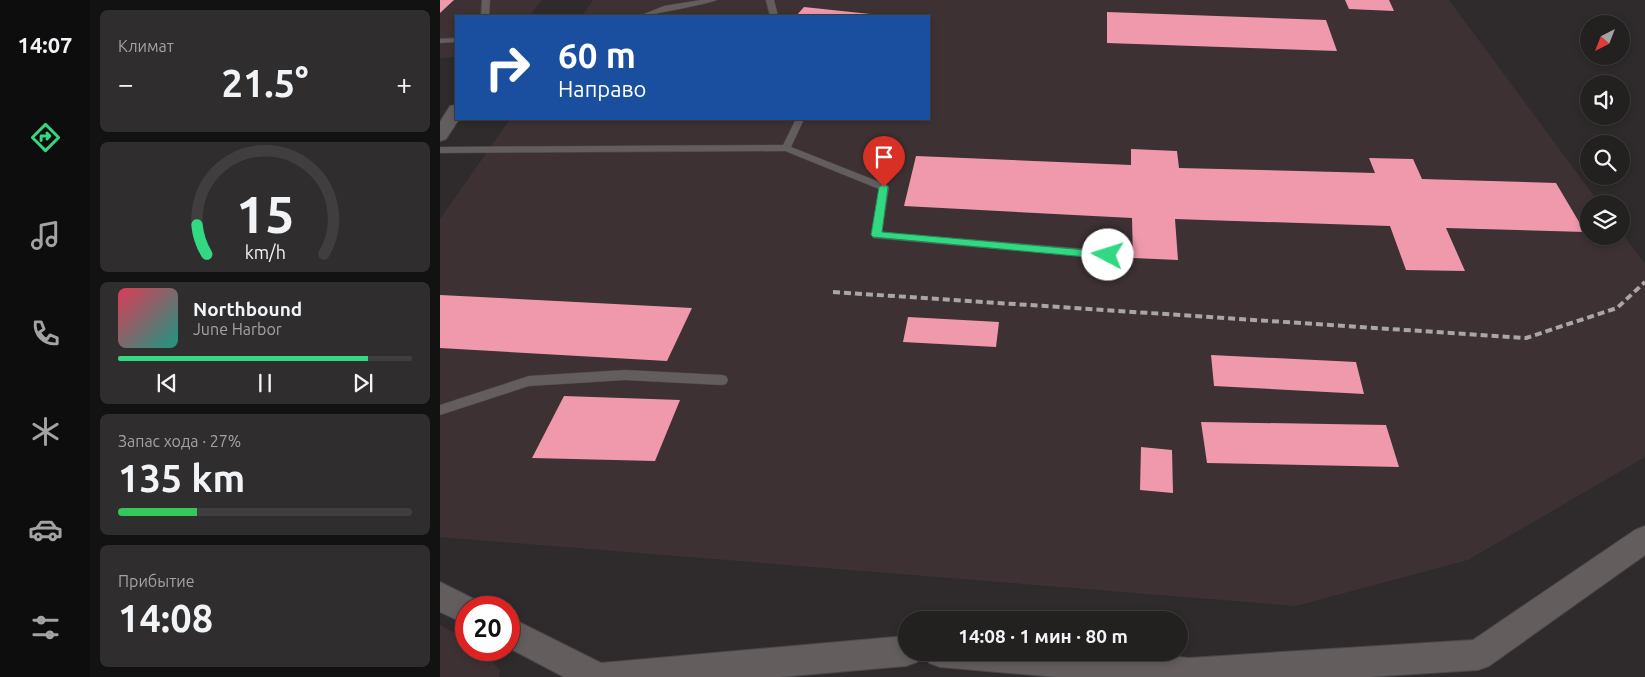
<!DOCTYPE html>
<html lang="ru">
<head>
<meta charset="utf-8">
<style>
	:root { --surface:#232020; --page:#2f2d2d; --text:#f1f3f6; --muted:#a3a3a5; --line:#403e3e; --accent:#32d882 }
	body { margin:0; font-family:Ubuntu,sans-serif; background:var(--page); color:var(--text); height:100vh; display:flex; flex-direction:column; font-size:19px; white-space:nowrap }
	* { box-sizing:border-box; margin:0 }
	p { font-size:16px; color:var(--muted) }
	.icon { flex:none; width:28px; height:28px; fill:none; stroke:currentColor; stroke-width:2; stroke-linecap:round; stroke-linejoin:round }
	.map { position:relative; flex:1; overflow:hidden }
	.details { display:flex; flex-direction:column; gap:10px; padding:10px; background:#131212; width:350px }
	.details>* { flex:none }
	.banner { position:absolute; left:15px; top:15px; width:475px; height:105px; border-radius:0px; box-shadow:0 2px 8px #0003,0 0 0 1px var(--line); background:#1a4fa0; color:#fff; overflow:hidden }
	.needle { width:32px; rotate:222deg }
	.buttons { position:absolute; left:1140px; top:15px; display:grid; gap:10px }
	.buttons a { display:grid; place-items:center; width:50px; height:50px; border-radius:50%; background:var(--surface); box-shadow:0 2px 8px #0003,0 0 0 1px var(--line); font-size:25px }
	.speed { position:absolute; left:15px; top:596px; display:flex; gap:10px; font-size:25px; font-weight:700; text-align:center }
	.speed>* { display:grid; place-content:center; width:65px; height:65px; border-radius:50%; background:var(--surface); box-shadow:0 2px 8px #0003,0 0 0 1px var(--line); line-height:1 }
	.speed .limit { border:8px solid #d22; background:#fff; color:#111 }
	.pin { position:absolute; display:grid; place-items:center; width:42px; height:42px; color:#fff; margin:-51px -21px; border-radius:50% 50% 50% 0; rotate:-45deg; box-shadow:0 0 5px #0007 }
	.pin .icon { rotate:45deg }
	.me { position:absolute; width:55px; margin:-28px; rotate:275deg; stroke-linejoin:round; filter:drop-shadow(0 0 4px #0008) }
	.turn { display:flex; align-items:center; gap:18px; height:105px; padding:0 20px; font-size:22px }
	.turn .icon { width:65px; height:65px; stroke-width:2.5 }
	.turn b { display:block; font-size:35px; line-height:42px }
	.big { font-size:38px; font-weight:600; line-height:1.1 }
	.details .widget { flex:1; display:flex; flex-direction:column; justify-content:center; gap:8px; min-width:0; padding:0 18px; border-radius:8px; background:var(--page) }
	.details .dial { align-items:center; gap:0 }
	.dial svg { height:130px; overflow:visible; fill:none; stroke:var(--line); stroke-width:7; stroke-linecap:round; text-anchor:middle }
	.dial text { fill:var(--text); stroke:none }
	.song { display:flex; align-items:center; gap:15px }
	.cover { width:60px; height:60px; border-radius:8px; background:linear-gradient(135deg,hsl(350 70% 55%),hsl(170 70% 35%)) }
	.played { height:5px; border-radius:2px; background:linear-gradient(90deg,var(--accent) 85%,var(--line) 85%) }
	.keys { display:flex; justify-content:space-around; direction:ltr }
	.heat { display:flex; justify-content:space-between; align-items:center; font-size:28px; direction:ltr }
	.charge { height:8px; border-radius:4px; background:linear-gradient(90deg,#34c759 27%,var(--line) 0) }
	.trip { position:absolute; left:458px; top:611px; width:290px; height:50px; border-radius:25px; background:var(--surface); box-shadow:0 2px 8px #0003,0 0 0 1px var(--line); font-weight:600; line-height:50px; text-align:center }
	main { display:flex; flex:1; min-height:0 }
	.menu { display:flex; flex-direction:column; width:90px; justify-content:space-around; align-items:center; background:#0e0d0d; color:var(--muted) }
	.menu .icon { width:35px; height:35px }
	.menu .current { color:var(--accent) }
	.menu b { font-size:22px; color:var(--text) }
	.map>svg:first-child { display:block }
</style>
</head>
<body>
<main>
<nav class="menu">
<b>14:07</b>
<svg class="icon current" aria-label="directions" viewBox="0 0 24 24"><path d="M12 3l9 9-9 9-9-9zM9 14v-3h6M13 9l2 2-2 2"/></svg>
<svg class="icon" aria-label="music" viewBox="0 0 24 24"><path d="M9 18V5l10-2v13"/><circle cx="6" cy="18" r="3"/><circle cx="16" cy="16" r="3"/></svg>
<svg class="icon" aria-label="phone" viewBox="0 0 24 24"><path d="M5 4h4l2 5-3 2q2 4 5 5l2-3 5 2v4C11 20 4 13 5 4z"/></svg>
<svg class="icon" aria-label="climate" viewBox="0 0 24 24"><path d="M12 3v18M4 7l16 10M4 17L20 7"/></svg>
<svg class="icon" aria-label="car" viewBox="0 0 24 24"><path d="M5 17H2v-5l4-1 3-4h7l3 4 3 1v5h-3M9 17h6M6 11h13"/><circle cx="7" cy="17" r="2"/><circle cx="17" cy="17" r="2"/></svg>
<svg class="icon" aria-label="filters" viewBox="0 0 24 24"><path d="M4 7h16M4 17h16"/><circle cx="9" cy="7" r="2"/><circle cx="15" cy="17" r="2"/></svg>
</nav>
<section class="details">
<div class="widget"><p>Климат</p>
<div class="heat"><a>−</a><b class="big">21.5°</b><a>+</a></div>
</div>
<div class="widget dial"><svg viewBox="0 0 100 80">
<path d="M14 69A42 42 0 1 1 86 69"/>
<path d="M14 69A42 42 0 0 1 8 51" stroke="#32d882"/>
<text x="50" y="56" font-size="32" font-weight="700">15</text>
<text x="50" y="72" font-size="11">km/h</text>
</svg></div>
<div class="widget">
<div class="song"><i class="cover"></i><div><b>Northbound</b><p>June Harbor</p></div></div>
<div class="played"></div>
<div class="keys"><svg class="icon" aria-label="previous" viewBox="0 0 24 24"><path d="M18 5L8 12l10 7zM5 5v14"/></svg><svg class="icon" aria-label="pause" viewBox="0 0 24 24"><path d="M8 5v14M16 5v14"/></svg><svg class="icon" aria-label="next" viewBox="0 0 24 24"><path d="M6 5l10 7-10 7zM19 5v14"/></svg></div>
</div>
<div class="widget"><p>Запас хода · 27%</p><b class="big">135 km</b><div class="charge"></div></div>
<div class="widget"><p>Прибытие</p><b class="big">14:08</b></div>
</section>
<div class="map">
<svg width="1205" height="677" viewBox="0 0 1205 677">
	<rect width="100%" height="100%" fill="#2f2a2b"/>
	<!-- built -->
	<path fill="#3d3133" d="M 0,0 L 102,0 L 89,16 L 16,16 L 16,57 L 0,58 Z
		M 153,0 L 1009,0 L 1160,204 L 1149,204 L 1149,236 L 1181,236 L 1181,232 L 1205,264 L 1205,457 L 1028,560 L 856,606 L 0,537 L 0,219 L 70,119 L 489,119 L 489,16 L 142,16 Z
		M 0,625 L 26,639 L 26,650 L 41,650 L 60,670 L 59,677 L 0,677 Z"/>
	<!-- building -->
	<path fill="#f099ad" d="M 0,0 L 14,0 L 0,13 Z
		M 905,0 L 949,0 L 954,11 L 909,9 Z
		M 364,7 L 430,14 L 429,16 L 356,16 Z
		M 667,12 L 886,20 L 897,51 L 667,43 Z
		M 691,149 L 737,151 L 739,168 L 935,173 L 929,158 L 973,159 L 982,179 L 1116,183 L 1145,232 L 1006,228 L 1025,271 L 966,270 L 950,226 L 735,219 L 738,260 L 693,258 L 692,218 L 464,206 L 476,156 L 691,165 Z
		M 0,295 L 252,308 L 227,361 L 0,348 Z
		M 468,317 L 559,322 L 556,347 L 463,342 Z
		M 771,355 L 916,362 L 924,394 L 774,386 Z
		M 124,396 L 240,400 L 215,461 L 92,458 Z
		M 761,422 L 946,425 L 959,467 L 767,463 Z
		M 701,447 L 732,450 L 733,493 L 700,490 Z"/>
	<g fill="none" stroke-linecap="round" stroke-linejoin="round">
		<!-- service casing -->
		<g stroke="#4b4748" stroke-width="1">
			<path id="service" d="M 42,0 L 50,0 L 49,16 L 41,16 Z
				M 261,0 L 277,0 C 272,3 206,16 199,16 L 224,6 Z
				M 326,0 L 334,0 L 338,16 L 330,16 Z
				M 16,38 L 16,42 L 0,43 L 0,39 Z
				M 356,119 L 364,119 L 351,147 L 447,185 L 449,187 L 442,232 L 669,251 L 674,255 L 669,259 L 433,238 L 432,235 L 439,189 L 345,151 L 0,153 L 0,147 L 343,145 Z
				M 185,370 L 282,375 L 286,376 L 288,380 L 286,384 L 282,385 L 185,380 L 89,386 L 0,415 L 0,405 L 89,376 Z"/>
		</g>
		<!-- minor casing -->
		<g stroke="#4b4748" stroke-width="2">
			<path id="minor" d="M 16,105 L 16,119 L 19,119 L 6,139 L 0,141 L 0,122 L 10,106 Z
				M 1205,526 L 1205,555 L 1049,666 L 1038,670 L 928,677 L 617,677 L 500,667 L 489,663 L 485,652 L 686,652 L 749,658 L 1033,640 L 1195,530 Z
				M 0,582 L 36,600 L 39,608 L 26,608 L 26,624 L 0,612 Z
				M 69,617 L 161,663 L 466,636 L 466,652 L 480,652 L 477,662 L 466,666 L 340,677 L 124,677 L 69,648 Z"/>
		</g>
		<!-- service -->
		<use href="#service" fill="#635d5e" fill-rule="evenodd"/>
		<!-- minor -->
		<use href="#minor" fill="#635d5e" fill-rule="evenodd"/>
		<!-- rail -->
		<path stroke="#aaa6a7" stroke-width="4" stroke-dasharray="7 4" stroke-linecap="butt" d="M 393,292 L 1086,338 L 1177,308 L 1205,282"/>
	</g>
	<!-- route -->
	<path fill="#32d882" stroke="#208c54" d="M 444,184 L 448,187 L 442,232 L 668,252 L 674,255 L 668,259 L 433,237 L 431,235 L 439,187 Z"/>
</svg>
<div class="buttons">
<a><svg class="needle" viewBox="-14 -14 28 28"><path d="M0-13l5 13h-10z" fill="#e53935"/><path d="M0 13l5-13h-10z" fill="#a3a3a5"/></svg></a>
<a><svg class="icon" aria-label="sound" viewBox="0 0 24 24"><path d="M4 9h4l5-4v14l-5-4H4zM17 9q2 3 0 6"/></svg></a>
<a><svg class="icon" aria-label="search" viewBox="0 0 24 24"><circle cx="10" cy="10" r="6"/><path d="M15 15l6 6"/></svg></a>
<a><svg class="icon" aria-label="layers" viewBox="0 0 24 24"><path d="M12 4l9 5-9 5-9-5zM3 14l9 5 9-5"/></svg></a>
</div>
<div class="speed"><div class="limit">20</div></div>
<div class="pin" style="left:444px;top:187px;background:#d93025"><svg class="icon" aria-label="arrive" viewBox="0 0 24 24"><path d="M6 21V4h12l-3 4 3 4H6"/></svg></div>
<svg class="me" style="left:668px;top:255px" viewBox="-20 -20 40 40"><circle r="19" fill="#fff"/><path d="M0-13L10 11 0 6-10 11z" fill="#32d882"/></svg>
<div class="trip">14:08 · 1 мин · 80 m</div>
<div class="banner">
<div class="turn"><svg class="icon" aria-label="right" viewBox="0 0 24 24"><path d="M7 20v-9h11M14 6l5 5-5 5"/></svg><div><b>60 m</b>Направо</div></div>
</div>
</div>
</main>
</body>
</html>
